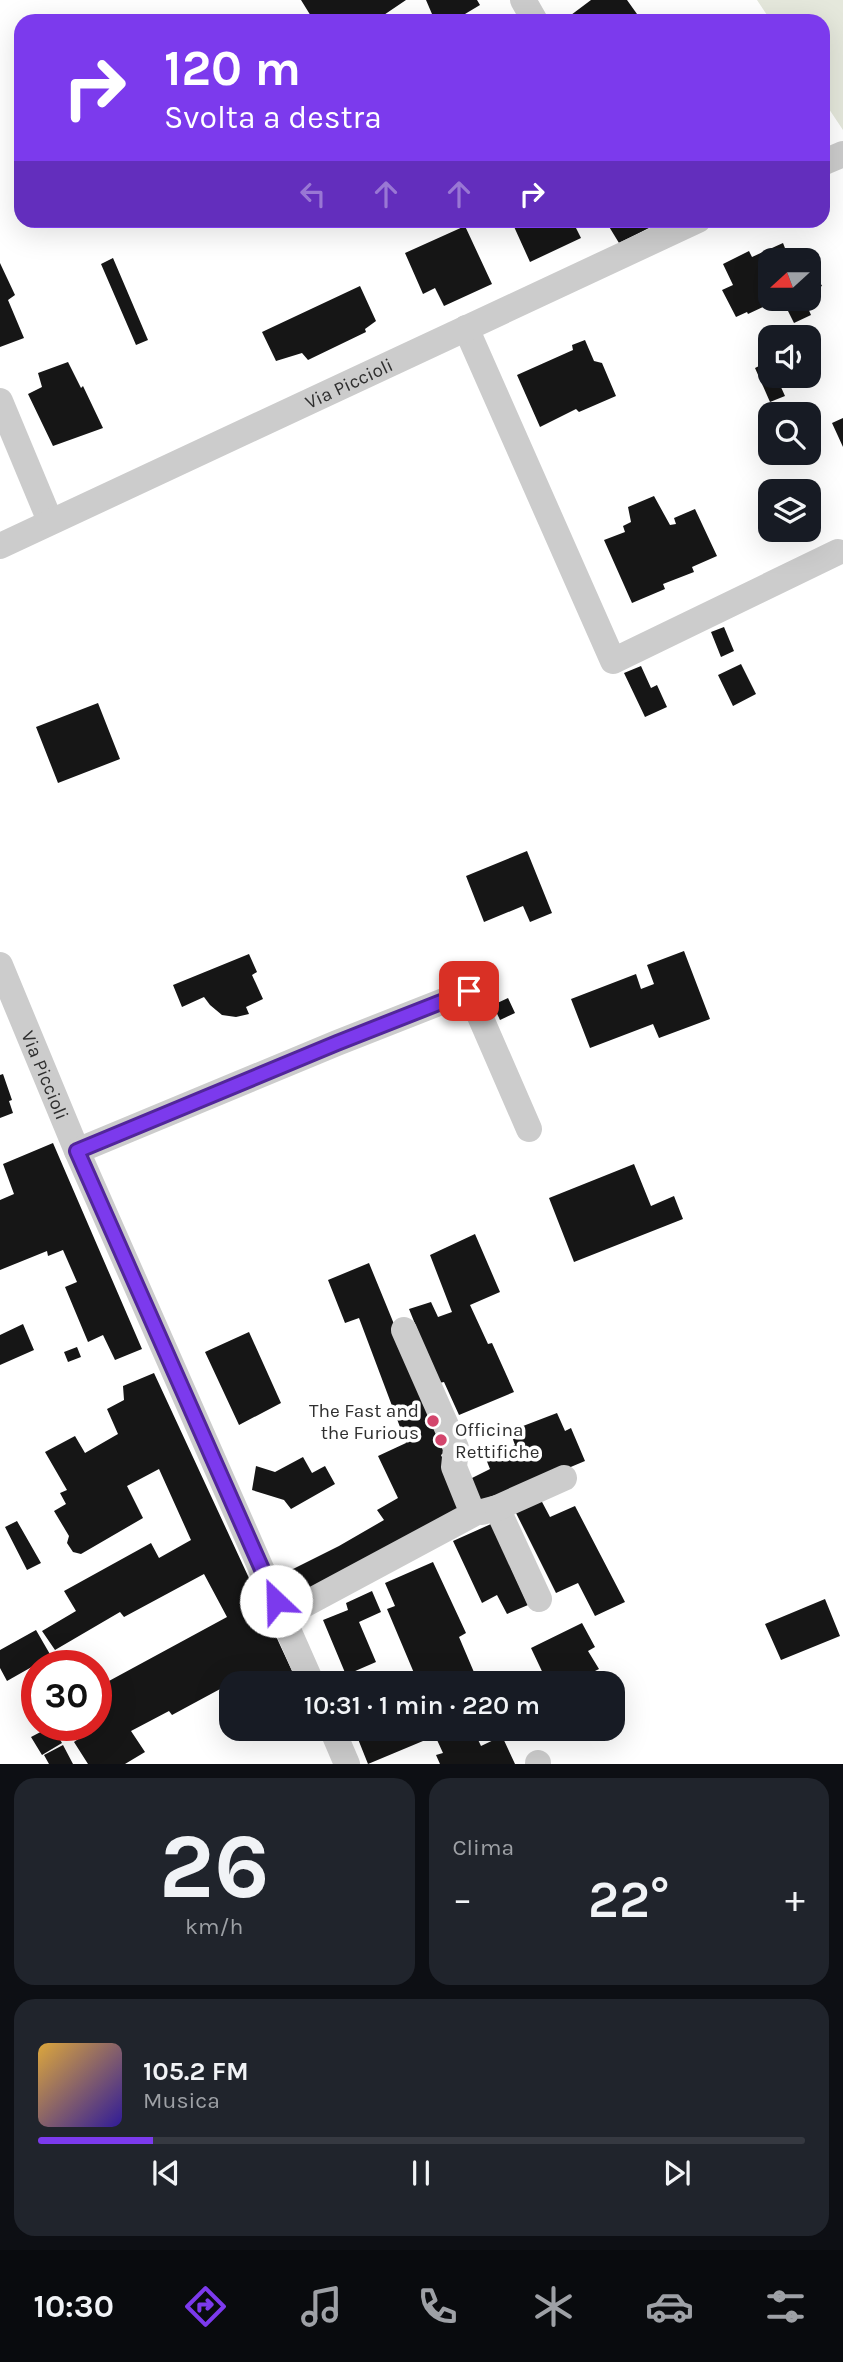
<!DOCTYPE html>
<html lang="it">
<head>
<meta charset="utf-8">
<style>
	:root { --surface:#171b24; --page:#20242c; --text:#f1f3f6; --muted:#9ea1a6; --line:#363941; --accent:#7c3aed }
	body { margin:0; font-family:Karla,sans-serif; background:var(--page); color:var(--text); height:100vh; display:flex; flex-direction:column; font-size:26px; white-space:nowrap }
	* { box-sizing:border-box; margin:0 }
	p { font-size:23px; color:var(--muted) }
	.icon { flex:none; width:38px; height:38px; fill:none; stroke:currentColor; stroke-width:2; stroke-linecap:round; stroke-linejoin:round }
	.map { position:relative; height:1764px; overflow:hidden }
	.sheet { display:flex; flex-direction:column; gap:14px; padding:14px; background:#0d0f14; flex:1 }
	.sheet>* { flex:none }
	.guide { position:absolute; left:14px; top:14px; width:816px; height:214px; border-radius:21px; box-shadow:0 7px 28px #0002; background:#7c3aed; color:#fff; overflow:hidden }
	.needle { width:46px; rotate:249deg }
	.buttons { position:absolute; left:758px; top:248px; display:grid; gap:14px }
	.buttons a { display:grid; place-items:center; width:63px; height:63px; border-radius:14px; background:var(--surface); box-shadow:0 7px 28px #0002; font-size:35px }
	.speed { position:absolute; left:21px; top:1650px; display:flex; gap:14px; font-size:35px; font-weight:700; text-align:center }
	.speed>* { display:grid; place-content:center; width:91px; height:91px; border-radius:50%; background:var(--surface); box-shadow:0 7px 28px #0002; line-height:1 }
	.speed .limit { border:10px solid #d22; background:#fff; color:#111 }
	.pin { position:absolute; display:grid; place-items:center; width:60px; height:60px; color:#fff; margin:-30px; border-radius:14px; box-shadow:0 4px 10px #0006 }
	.me { position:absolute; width:77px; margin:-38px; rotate:336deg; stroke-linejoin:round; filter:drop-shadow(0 0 5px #0008) }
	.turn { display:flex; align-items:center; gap:24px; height:147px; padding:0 35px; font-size:32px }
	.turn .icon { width:91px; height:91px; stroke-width:2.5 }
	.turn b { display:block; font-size:49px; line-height:60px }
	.lanes { display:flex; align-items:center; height:66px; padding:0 35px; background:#0003; justify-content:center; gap:35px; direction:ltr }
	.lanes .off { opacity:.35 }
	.big { font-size:52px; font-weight:600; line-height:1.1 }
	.sheet .widget { flex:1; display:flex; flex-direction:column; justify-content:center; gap:10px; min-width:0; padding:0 24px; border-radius:21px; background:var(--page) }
	.sheet .dial { align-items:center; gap:0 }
	.dial b { font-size:91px; line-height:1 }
	.song { display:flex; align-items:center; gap:21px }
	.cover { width:84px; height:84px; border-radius:10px; background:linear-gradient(135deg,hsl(40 70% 55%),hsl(250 70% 35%)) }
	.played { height:7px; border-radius:4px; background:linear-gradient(90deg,var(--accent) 15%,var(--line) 15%) }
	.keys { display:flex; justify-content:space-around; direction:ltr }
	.heat { display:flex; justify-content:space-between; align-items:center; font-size:38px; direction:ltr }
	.sheet .tiles { flex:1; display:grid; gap:14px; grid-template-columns:1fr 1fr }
	.widget:last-child { grid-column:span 2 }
	.trip { position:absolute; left:219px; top:1671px; width:406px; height:70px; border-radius:21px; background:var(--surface); box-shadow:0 7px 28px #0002; font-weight:600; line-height:70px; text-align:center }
	.menu { display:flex; height:112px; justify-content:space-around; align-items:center; background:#090b0e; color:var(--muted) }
	.menu .icon { width:49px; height:49px }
	.menu .on { color:var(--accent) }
	.menu b { font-size:32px; color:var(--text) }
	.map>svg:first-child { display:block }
</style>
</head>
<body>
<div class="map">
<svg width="843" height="1764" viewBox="0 0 843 1764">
	<rect width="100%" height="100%" fill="#fff"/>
	<!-- green -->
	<path fill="#e5e8dc" d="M 757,0 L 843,0 L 843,130 L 823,100 L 822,21 L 771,21 Z"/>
	<!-- building -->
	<path fill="#161616" d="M 301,0 L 406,0 L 375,21 L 314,21 Z
		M 426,0 L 477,0 L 480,5 L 465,14 L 469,21 L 435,21 Z
		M 591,0 L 627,0 L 642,21 L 570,21 L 567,18 Z
		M 511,220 L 572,220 L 581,238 L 530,262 Z
		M 605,220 L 645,220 L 649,228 L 619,243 Z
		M 465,226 L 492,284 L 444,306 L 435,288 L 423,294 L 405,253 Z
		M 783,243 L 790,261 L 770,261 L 770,299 L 804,299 L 811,315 L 794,323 L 784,303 L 778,306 L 776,301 L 748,314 L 747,312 L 736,317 L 722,290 L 733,285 L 723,264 L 749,251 L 752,257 Z
		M 113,258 L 148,340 L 136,345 L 101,264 Z
		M 808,260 L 822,286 L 808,292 Z
		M 0,263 L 15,295 L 8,300 L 24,338 L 0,347 Z
		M 360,286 L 376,321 L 365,329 L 366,332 L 308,360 L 302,353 L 276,361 L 262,332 Z
		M 585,340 L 594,361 L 602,363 L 616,396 L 579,412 L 576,409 L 540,427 L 517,375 L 573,350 L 572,345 Z
		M 769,361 L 770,376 L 776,376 L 785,396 L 770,402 L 755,368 Z
		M 68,362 L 81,388 L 83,386 L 103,428 L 53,446 L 28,394 L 42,387 L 38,373 Z
		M 843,418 L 843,447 L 832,423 Z
		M 654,496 L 670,525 L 676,524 L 674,518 L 695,509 L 717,556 L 692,567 L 694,572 L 663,584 L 665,589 L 632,603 L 604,540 L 625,532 L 623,526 L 631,522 L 628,507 Z
		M 724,627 L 734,651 L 721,657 L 711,632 Z
		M 741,664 L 756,694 L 733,706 L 718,675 Z
		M 641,666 L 651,688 L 657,685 L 667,707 L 645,717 L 624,673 Z
		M 98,703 L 120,759 L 58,783 L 36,727 Z
		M 527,851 L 552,913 L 530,922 L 523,906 L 484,922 L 466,876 Z
		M 684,951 L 710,1019 L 659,1038 L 653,1024 L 590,1048 L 571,999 L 636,974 L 641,989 L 654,984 L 647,965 Z
		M 249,954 L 257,972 L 252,975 L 263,999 L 246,1007 L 249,1014 L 236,1017 L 222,1015 L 210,1005 L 204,997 L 182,1007 L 173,985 Z
		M 508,998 L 515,1013 L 500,1020 L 493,1005 Z
		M 3,1074 L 12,1100 L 9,1101 L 13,1113 L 0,1118 L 0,1075 Z
		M 53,1143 L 142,1349 L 115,1360 L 103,1335 L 88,1342 L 65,1287 L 77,1282 L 63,1250 L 48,1256 L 47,1251 L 0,1270 L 0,1200 L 14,1194 L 3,1164 Z
		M 634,1164 L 651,1206 L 674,1196 L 683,1219 L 574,1262 L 549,1198 Z
		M 475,1234 L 500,1292 L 470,1305 L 488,1344 L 492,1343 L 514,1392 L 459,1415 L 444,1382 L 439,1383 L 409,1309 L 431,1302 L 438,1317 L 452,1312 L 430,1255 Z
		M 369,1263 L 446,1451 L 441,1455 L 467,1511 L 297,1594 L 287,1572 L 339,1546 L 384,1520 L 377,1510 L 398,1498 L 378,1456 L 406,1443 L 359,1318 L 345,1323 L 328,1280 Z
		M 23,1324 L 34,1350 L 0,1365 L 0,1335 Z
		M 249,1332 L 281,1403 L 239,1425 L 205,1352 Z
		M 77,1347 L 81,1357 L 68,1362 L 64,1352 Z
		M 154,1373 L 293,1673 L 271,1684 L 259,1684 L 255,1677 L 242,1684 L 231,1684 L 231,1689 L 224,1693 L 222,1688 L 172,1715 L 169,1711 L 131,1731 L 145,1752 L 125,1764 L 88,1764 L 74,1742 L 97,1726 L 96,1688 L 227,1617 L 204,1574 L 124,1617 L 120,1612 L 55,1650 L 42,1631 L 76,1611 L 64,1591 L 151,1543 L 159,1558 L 191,1540 L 159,1469 L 127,1486 L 143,1518 L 81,1554 L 73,1552 L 67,1543 L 69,1536 L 54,1511 L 66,1504 L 60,1493 L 67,1490 L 45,1452 L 75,1436 L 85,1453 L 118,1434 L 107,1409 L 124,1400 L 123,1386 Z
		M 557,1413 L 565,1431 L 571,1428 L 585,1461 L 482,1504 L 470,1479 L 490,1469 L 486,1459 L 515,1445 L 510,1431 Z
		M 303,1457 L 312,1473 L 325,1466 L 335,1484 L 291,1509 L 284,1500 L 252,1490 L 256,1466 L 275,1472 Z
		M 541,1500 L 550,1517 L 575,1506 L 625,1602 L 595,1616 L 578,1583 L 556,1593 L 515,1511 Z
		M 17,1521 L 41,1563 L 27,1570 L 5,1527 Z
		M 491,1524 L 528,1605 L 507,1614 L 497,1595 L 482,1603 L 453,1541 Z
		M 433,1562 L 466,1633 L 459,1637 L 479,1684 L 421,1684 L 416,1672 L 414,1673 L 387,1609 L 395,1606 L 385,1583 Z
		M 372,1591 L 381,1612 L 359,1622 L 376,1662 L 346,1675 L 323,1620 L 348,1610 L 346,1603 Z
		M 825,1599 L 840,1636 L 781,1660 L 765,1624 Z
		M 582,1623 L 595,1647 L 588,1651 L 599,1669 L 569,1684 L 548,1684 L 531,1648 Z
		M 36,1630 L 51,1656 L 7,1681 L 0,1668 L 0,1650 Z
		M 52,1726 L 62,1743 L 42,1755 L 31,1737 Z
		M 59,1726 L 91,1726 L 66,1739 Z
		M 354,1729 L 418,1729 L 423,1741 L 368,1764 Z
		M 432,1729 L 473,1729 L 481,1746 L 502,1736 L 515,1764 L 440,1764 L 436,1755 L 443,1753 Z
		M 63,1745 L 73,1764 L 49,1764 L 44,1755 Z"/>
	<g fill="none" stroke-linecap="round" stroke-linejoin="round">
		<!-- street -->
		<g stroke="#ccc" stroke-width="26">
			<path d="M 523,0 L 535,21"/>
			<path d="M 822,163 L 843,154"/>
			<path d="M 466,328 L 613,661 L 838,552"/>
			<path d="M 0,401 L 50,521"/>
			<path id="s1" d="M 0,546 L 698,220"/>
			<path id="s2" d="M 0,965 L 77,1151 L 312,1684"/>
			<path d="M 77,1151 L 337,1043 L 469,991 L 529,1129"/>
			<path d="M 497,1508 L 539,1599"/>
			<path d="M 482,1512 L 497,1508 L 564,1478"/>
			<path d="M 283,1616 L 473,1514 L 454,1467 L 456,1448 L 404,1330"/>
			<path d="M 332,1729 L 347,1764"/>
			<path d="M 538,1763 L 538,1764"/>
		</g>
	</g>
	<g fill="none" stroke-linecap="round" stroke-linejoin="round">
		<!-- route casing -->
		<g stroke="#51269a" stroke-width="18">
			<path id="route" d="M 276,1601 L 77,1151 L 337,1043 L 469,991"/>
		</g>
		<!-- route -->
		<use href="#route" stroke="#7c3aed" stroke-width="12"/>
	</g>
	<!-- markers -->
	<g fill="#d3456c" stroke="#fff" stroke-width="2.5">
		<circle cx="433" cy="1421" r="7"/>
		<circle cx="441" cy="1440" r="7"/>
	</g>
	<g text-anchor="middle" stroke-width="7" stroke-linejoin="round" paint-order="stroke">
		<!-- street labels -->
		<g font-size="19" fill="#2f2f2f" stroke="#fff">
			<text dy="7" stroke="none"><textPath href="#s1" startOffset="385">Via Piccioli</textPath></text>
			<text dy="7" stroke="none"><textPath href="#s2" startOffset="119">Via Piccioli</textPath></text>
		</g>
		<!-- poi labels -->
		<g font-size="19" fill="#2f2f2f" stroke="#fff" text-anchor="end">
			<text x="419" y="1417">The Fast and<tspan x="419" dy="22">the Furious</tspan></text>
			<text x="455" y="1436" text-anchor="start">Officina<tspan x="455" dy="22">Rettifiche</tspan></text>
		</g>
	</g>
</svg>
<div class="buttons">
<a><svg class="needle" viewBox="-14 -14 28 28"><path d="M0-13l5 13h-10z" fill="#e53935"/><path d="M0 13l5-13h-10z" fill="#9ea1a6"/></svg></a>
<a><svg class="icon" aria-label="sound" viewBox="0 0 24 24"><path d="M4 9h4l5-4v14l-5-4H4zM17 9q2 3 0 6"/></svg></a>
<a><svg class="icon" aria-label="search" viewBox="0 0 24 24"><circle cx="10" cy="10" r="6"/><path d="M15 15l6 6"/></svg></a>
<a><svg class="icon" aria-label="layers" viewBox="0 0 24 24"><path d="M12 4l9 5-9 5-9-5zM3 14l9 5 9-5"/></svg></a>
</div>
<div class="speed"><div class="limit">30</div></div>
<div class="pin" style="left:469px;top:991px;background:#d93025"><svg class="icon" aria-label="arrive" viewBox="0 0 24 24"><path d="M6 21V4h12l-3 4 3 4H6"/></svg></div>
<svg class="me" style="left:276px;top:1601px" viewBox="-20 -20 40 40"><circle r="19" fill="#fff"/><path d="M0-13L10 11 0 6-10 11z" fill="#7c3aed"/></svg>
<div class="trip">10:31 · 1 min · 220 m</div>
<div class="guide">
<div class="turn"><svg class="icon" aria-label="right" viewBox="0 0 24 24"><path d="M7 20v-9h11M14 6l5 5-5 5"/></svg><div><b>120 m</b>Svolta a destra</div></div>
<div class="lanes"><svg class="icon off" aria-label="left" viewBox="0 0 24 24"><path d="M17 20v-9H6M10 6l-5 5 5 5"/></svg><svg class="icon off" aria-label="ahead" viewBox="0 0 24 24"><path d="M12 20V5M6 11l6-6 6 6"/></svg><svg class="icon off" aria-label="ahead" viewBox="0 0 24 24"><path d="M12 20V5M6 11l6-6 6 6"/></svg><svg class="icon" aria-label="right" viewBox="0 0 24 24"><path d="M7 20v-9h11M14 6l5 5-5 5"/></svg></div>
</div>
</div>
<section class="sheet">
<div class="tiles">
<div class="widget dial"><b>26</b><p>km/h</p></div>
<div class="widget"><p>Clima</p>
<div class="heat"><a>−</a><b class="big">22°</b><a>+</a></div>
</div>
<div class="widget">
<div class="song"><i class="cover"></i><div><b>105.2 FM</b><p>Musica</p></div></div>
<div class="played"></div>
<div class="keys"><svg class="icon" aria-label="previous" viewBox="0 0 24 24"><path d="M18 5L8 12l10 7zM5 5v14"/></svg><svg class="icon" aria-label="pause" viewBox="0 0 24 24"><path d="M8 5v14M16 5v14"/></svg><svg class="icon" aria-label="next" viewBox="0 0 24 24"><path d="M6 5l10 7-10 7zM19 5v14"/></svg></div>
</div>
</div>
</section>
<nav class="menu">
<b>10:30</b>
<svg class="icon on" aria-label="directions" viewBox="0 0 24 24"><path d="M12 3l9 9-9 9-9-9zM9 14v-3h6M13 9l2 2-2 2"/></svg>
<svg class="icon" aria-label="music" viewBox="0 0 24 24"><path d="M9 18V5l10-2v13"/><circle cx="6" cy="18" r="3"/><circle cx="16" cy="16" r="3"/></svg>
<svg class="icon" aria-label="phone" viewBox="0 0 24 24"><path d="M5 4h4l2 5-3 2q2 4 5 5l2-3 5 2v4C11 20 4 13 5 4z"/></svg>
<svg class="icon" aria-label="climate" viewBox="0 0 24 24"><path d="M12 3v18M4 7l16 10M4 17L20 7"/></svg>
<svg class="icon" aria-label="car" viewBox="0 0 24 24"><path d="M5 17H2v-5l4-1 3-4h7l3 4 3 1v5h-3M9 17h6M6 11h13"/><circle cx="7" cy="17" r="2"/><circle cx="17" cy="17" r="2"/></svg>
<svg class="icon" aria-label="filters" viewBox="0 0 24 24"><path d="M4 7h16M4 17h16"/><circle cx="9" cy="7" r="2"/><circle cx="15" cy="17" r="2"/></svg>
</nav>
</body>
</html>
